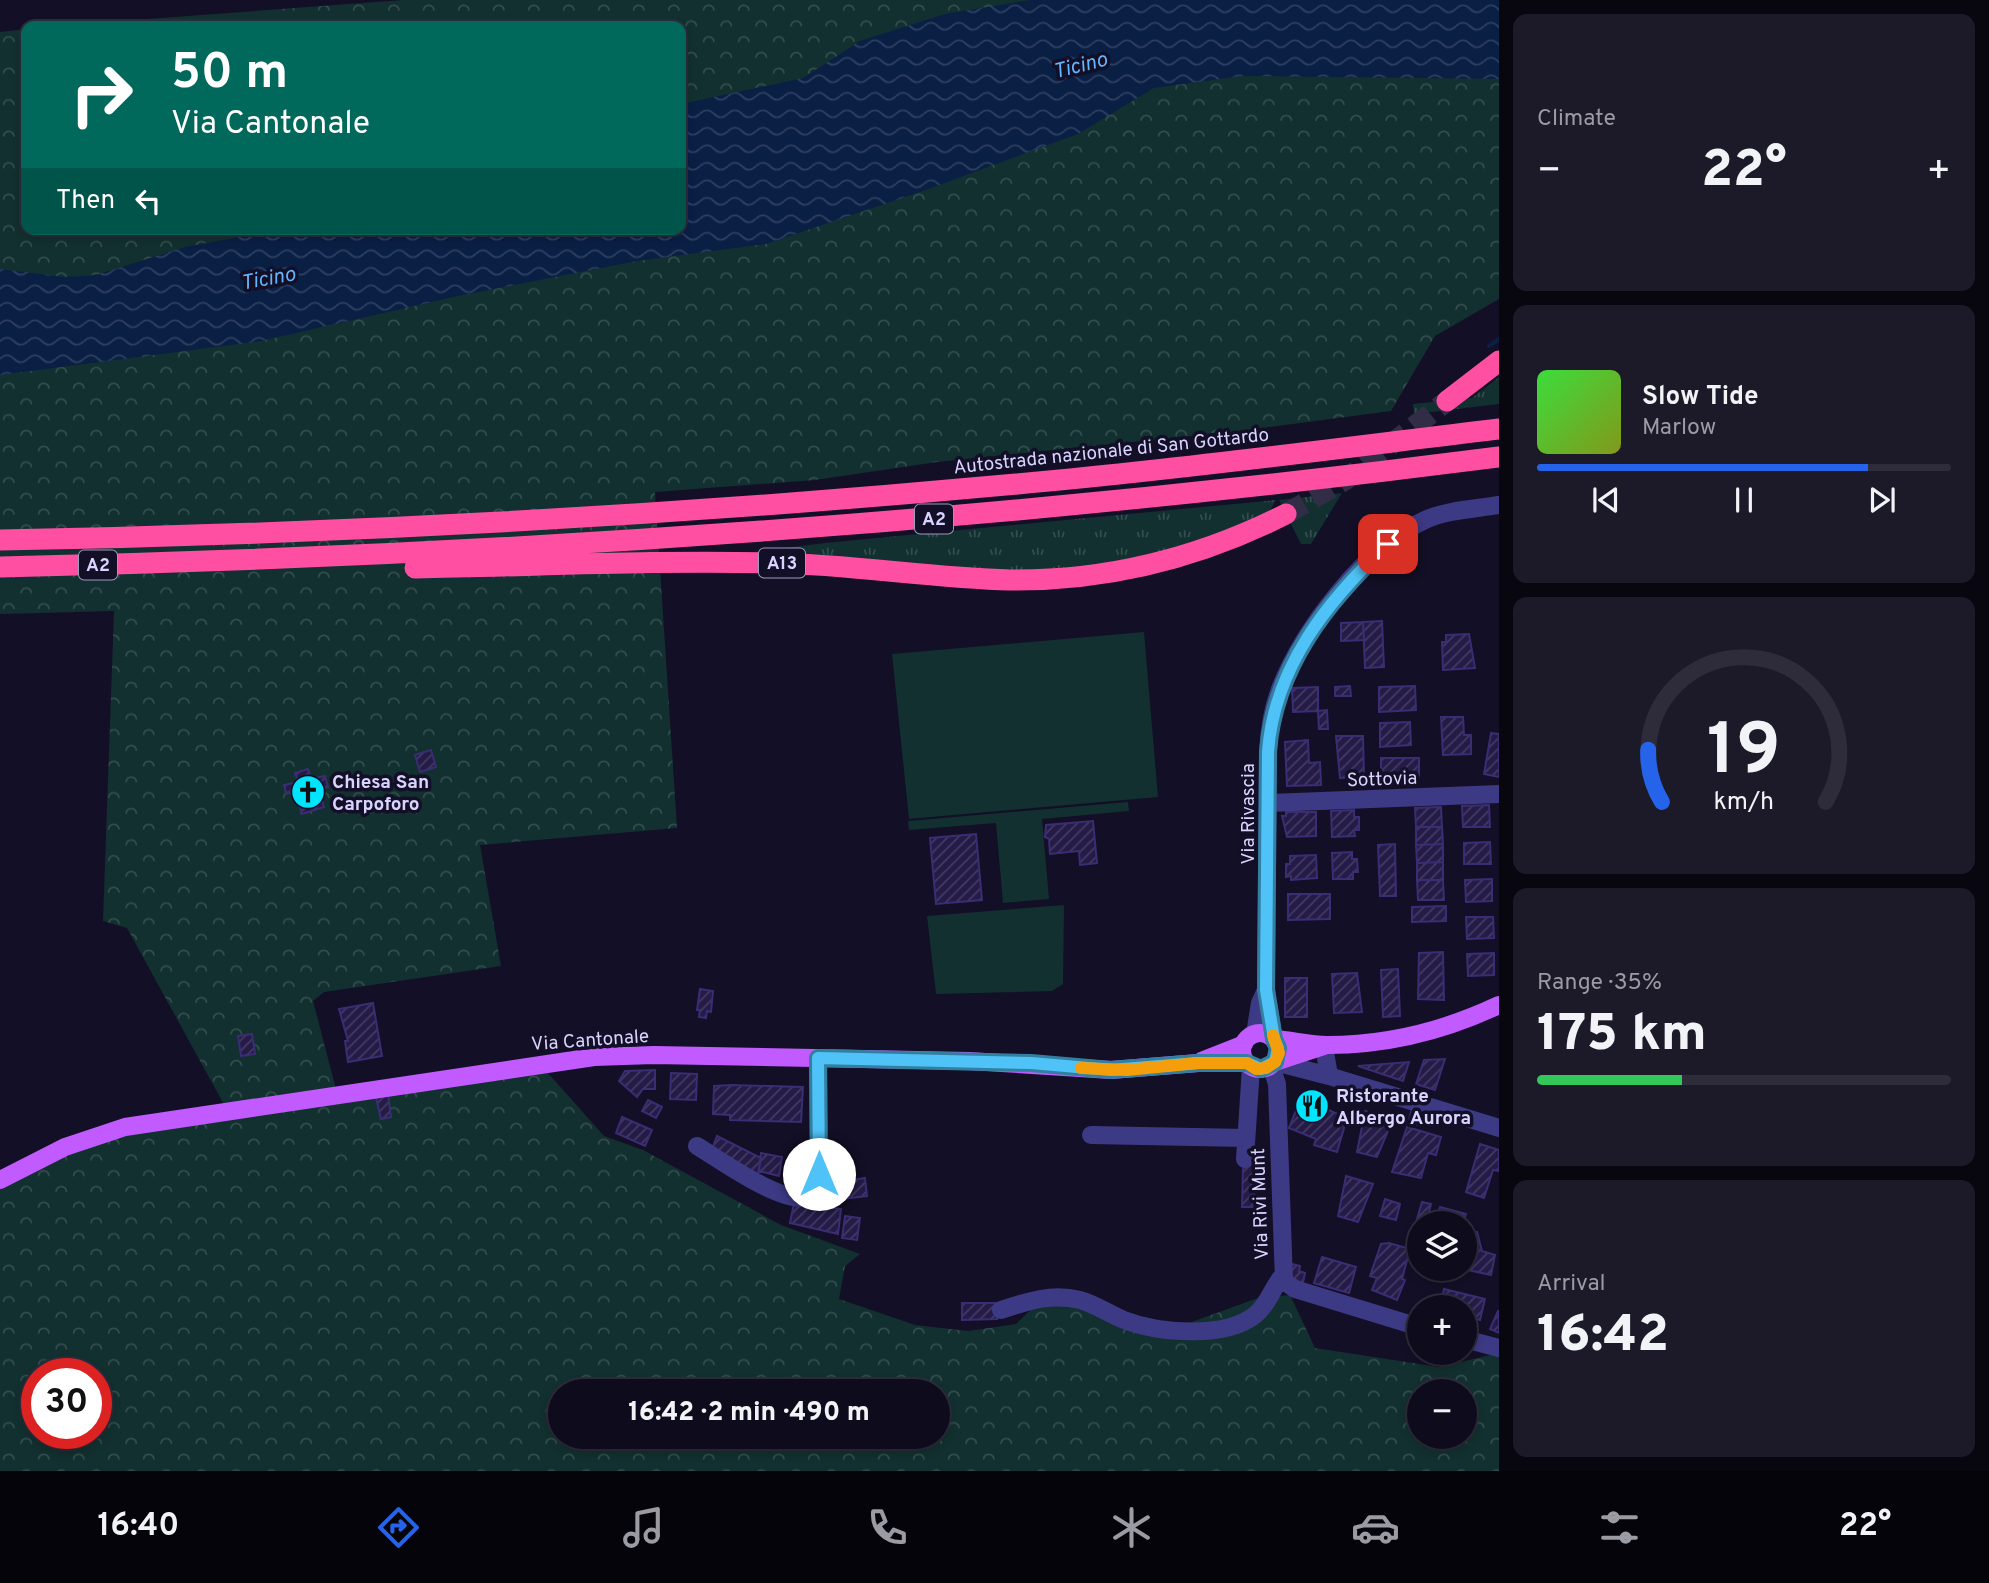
<!DOCTYPE html>
<html lang="en">
<head>
<meta charset="utf-8">
<style>
	:root { --surface:#0e0b1c; --page:#1c1929; --text:#f1f3f6; --muted:#9b9ba3; --line:#2e2b3b; --accent:#2563eb }
	body { margin:0; font-family:Overpass,sans-serif; background:var(--page); color:var(--text); height:100vh; display:flex; flex-direction:column; font-size:26px; white-space:nowrap }
	* { box-sizing:border-box; margin:0 }
	p { font-size:23px; color:var(--muted) }
	.icon { flex:none; width:38px; height:38px; fill:none; stroke:currentColor; stroke-width:2; stroke-linecap:round; stroke-linejoin:round }
	.map { position:relative; flex:1; overflow:hidden }
	.drawer { display:flex; flex-direction:column; gap:14px; padding:14px; background:#08060f; width:490px }
	.drawer>* { flex:none }
	.top-card { position:absolute; left:21px; top:21px; width:665px; height:214px; border-radius:14px; box-shadow:0 4px 10px #0003,0 0 0 2px var(--line); background:#00695c; color:#fff; overflow:hidden }
	.buttons { position:absolute; left:1407px; top:1211px; display:grid; gap:14px }
	.buttons a { display:grid; place-items:center; width:70px; height:70px; border-radius:50%; background:var(--surface); box-shadow:0 4px 10px #0003,0 0 0 2px var(--line); font-size:35px }
	.speed { position:absolute; left:21px; top:1358px; display:flex; gap:14px; font-size:35px; font-weight:700; text-align:center }
	.speed>* { display:grid; place-content:center; width:91px; height:91px; border-radius:50%; background:var(--surface); box-shadow:0 4px 10px #0003,0 0 0 2px var(--line); line-height:1 }
	.speed .limit { border:10px solid #d22; background:#fff; color:#111 }
	.pin { position:absolute; display:grid; place-items:center; width:60px; height:60px; color:#fff; margin:-30px; border-radius:14px; box-shadow:0 4px 10px #0006 }
	.me { position:absolute; width:77px; margin:-38px; rotate:0deg; stroke-linejoin:round; filter:drop-shadow(0 0 5px #0008) }
	.turn { display:flex; align-items:center; gap:24px; height:147px; padding:0 35px; font-size:32px }
	.turn .icon { width:91px; height:91px; stroke-width:2.5 }
	.turn b { display:block; font-size:49px; line-height:60px }
	.then { display:flex; align-items:center; height:66px; padding:0 35px; background:#0003; gap:14px; font-size:26px }
	.big { font-size:52px; font-weight:800; line-height:1.1 }
	.drawer .tile { flex:1; display:flex; flex-direction:column; justify-content:center; gap:10px; min-width:0; padding:0 24px; border-radius:14px; background:var(--page) }
	.drawer .dial { align-items:center; gap:0 }
	.dial svg { height:182px; overflow:visible; fill:none; stroke:var(--line); stroke-width:7; stroke-linecap:round; text-anchor:middle }
	.dial text { fill:var(--text); stroke:none }
	.song { display:flex; align-items:center; gap:21px }
	.cover { width:84px; height:84px; border-radius:10px; background:linear-gradient(135deg,hsl(120 70% 55%),hsl(70 70% 35%)) }
	.played { height:7px; border-radius:4px; background:linear-gradient(90deg,var(--accent) 80%,var(--line) 80%) }
	.keys { display:flex; justify-content:space-around; direction:ltr }
	.heat { display:flex; justify-content:space-between; align-items:center; font-size:38px; direction:ltr }
	.charge { height:10px; border-radius:5px; background:linear-gradient(90deg,#34c759 35%,var(--line) 0) }
	.trip { position:absolute; left:548px; top:1379px; width:402px; height:70px; border-radius:35px; background:var(--surface); box-shadow:0 4px 10px #0003,0 0 0 2px var(--line); font-weight:800; line-height:70px; text-align:center }
	.dock { display:flex; height:112px; justify-content:space-around; align-items:center; background:#06040b; color:var(--muted) }
	.dock .icon { width:49px; height:49px }
	.dock .current { color:var(--accent) }
	.dock b { font-size:32px; color:var(--text) }
	main { display:flex; flex:1; min-height:0 }
	.map>svg:first-child { display:block }
</style>
</head>
<body>
<main>
<div class="map">
<svg width="1499" height="1471" viewBox="0 0 1499 1471">
	<defs>
		<pattern id="grass-tufts" width="24" height="20" patternUnits="userSpaceOnUse" patternTransform="scale(1.75)"><rect width="24" height="20" fill="#12302f"/><path d="M3 7l-1-3M5 7V3M7 7l1-3M15 17l-1-3M17 17v-4M19 17l1-3" fill="none" stroke="#344d4e"/></pattern>
		<pattern id="forest-crowns" width="20" height="18" patternUnits="userSpaceOnUse" patternTransform="scale(1.75)"><rect width="20" height="18" fill="#12302f"/><path d="M2 6a3 3 0 1 1 6 0M12 15a3 3 0 1 1 6 0" fill="none" stroke="#344d4e"/></pattern>
		<pattern id="water-waves" width="16" height="10" patternUnits="userSpaceOnUse" patternTransform="scale(1.75)"><rect width="16" height="10" fill="#0a1f44"/><path d="M0 5q4-4 8 0t8 0" fill="none" stroke="#2d3f60"/></pattern>
		<pattern id="building-hatch" width="6" height="6" patternUnits="userSpaceOnUse" patternTransform="scale(1.75)"><rect width="6" height="6" fill="#241b47"/><path d="M-1 1l2-2M0 6l6-6M5 7l2-2" fill="none" stroke="#433b63"/></pattern>
	</defs>
	<rect width="100%" height="100%" fill="#130f26"/>
	<!-- grass -->
	<path fill="url(#grass-tufts)" d="M 1499,377 L 1499,404 L 1414,414 L 1413,404 L 1472,398 Z
		M 1342,493 L 1311,544 L 1301,544 L 1279,500 Z
		M 1276,500 L 1265,519 L 1193,547 L 1044,574 L 761,555 L 761,551 L 825,543 Z"/>
	<!-- forest -->
	<path fill="url(#forest-crowns)" fill-rule="evenodd" d="M 403,0 L 1499,0 L 1499,299 L 1435,336 L 1391,411 L 1240,431 L 937,462 L 815,480 L 655,492 L 677,828 L 480,845 L 501,966 L 324,992 L 313,1001 L 337,1093 L 539,1063 L 604,1136 L 643,1150 L 781,1225 L 860,1254 L 845,1266 L 839,1299 L 915,1325 L 968,1331 L 1016,1324 L 1044,1297 L 1164,1332 L 1258,1298 L 1290,1295 L 1315,1348 L 1439,1367 L 1499,1353 L 1499,1471 L 0,1471 L 0,1180 L 65,1147 L 227,1110 L 127,928 L 103,921 L 114,611 L 0,614 L 0,32 L 26,29 L 26,229 L 681,229 L 681,26 L 52,26 ZM 37,1374 L 96,1374 L 96,1433 L 37,1433 ZM 560,1391 L 938,1391 L 938,1437 L 560,1437 ZM 1419,1391 L 1465,1391 L 1465,1437 L 1419,1437 Z"/>
	<!-- pitch -->
	<path fill="#12302f" d="M 1144,632 L 1158,797 L 909,819 L 892,654 Z
		M 1128,802 L 1129,811 L 1042,819 L 1049,899 L 1003,903 L 996,823 L 909,830 L 908,821 Z
		M 1064,905 L 1063,984 L 1052,991 L 936,994 L 927,916 Z"/>
	<!-- water -->
	<path fill="url(#water-waves)" d="M 1030,0 L 1499,0 L 1499,79 L 1242,76 L 1154,88 L 1078,134 L 923,191 L 766,244 L 637,261 L 458,296 L 261,341 L 0,375 L 0,269 L 65,277 L 96,275 L 185,247 L 286,229 L 681,229 L 681,104 L 803,78 L 860,41 L 945,14 Z"/>
	<g fill="none" stroke-linecap="round" stroke-linejoin="round">
		<!-- stream -->
		<path stroke="#0a1f44" stroke-width="4.5" d="M 1489,346 L 1499,339"/>
	</g>
	<!-- building -->
	<path fill="url(#building-hatch)" stroke="#3b2d73" stroke-width="2" d="M 1382,621 L 1384,667 L 1365,668 L 1363,622 Z
		M 1363,622 L 1364,640 L 1341,641 L 1341,623 Z
		M 1469,634 L 1475,668 L 1443,670 L 1442,642 L 1446,642 L 1446,635 Z
		M 1350,686 L 1351,696 L 1335,696 L 1335,687 Z
		M 1415,686 L 1416,710 L 1379,712 L 1379,687 Z
		M 1318,687 L 1318,711 L 1293,712 L 1292,688 Z
		M 1327,710 L 1328,729 L 1319,729 L 1318,711 Z
		M 1441,717 L 1463,717 L 1464,735 L 1471,735 L 1471,754 L 1443,755 Z
		M 1410,722 L 1411,745 L 1380,747 L 1380,723 Z
		M 1491,733 L 1499,734 L 1499,777 L 1484,774 Z
		M 1336,736 L 1363,736 L 1364,777 L 1340,778 Z
		M 1308,740 L 1309,763 L 1320,762 L 1321,785 L 1287,786 L 1285,742 Z
		M 431,750 L 436,767 L 420,772 L 415,755 Z
		M 1381,758 L 1419,758 L 1419,776 L 1412,776 L 1412,781 L 1381,781 Z
		M 308,769 L 311,779 L 325,776 L 328,787 L 319,790 L 324,807 L 302,814 L 295,790 L 286,793 L 284,785 L 298,782 L 295,773 Z
		M 1489,805 L 1490,827 L 1463,827 L 1462,806 Z
		M 1441,807 L 1442,827 L 1416,827 L 1415,808 Z
		M 1354,810 L 1354,817 L 1359,817 L 1359,830 L 1354,830 L 1355,836 L 1332,837 L 1331,811 Z
		M 1286,812 L 1316,812 L 1316,836 L 1287,837 L 1282,816 L 1286,816 Z
		M 1093,821 L 1097,863 L 1080,865 L 1079,851 L 1050,854 L 1049,839 L 1045,837 L 1046,825 Z
		M 1416,827 L 1442,827 L 1443,844 L 1416,845 Z
		M 976,834 L 982,900 L 936,904 L 930,838 Z
		M 1490,842 L 1491,864 L 1464,864 L 1464,843 Z
		M 1395,844 L 1396,896 L 1380,896 L 1378,845 Z
		M 1443,844 L 1443,862 L 1417,863 L 1416,845 Z
		M 1352,852 L 1352,859 L 1357,859 L 1358,872 L 1353,872 L 1353,879 L 1333,879 L 1332,853 Z
		M 1316,855 L 1317,878 L 1291,880 L 1291,876 L 1286,877 L 1286,864 L 1290,864 L 1290,856 Z
		M 1443,862 L 1443,880 L 1417,880 L 1417,863 Z
		M 1492,879 L 1492,901 L 1466,902 L 1465,880 Z
		M 1417,880 L 1443,880 L 1444,900 L 1418,900 Z
		M 1288,894 L 1330,894 L 1330,919 L 1288,920 Z
		M 1446,906 L 1446,921 L 1412,922 L 1412,907 Z
		M 1466,917 L 1493,917 L 1494,938 L 1467,939 Z
		M 1443,952 L 1444,1000 L 1418,999 L 1419,953 Z
		M 1494,953 L 1494,975 L 1468,976 L 1467,954 Z
		M 1398,969 L 1400,1016 L 1383,1017 L 1381,970 Z
		M 1357,973 L 1362,1012 L 1334,1013 L 1332,974 Z
		M 1285,978 L 1307,978 L 1307,1017 L 1285,1017 Z
		M 700,989 L 713,991 L 711,1012 L 707,1011 L 706,1018 L 699,1017 L 700,1010 L 697,1010 Z
		M 373,1003 L 382,1056 L 348,1062 L 345,1041 L 348,1041 L 339,1009 Z
		M 252,1034 L 255,1054 L 241,1056 L 238,1036 Z
		M 1445,1059 L 1435,1090 L 1416,1084 L 1424,1060 Z
		M 1409,1062 L 1403,1081 L 1358,1066 Z
		M 655,1070 L 655,1089 L 643,1089 L 637,1097 L 619,1081 L 625,1071 Z
		M 671,1073 L 697,1074 L 696,1100 L 670,1099 Z
		M 731,1085 L 803,1087 L 801,1122 L 730,1120 L 730,1115 L 713,1114 L 714,1086 Z
		M 388,1095 L 391,1117 L 381,1119 L 376,1098 Z
		M 1301,1098 L 1347,1118 L 1337,1152 L 1314,1145 L 1316,1139 L 1289,1128 Z
		M 648,1100 L 662,1107 L 656,1118 L 642,1111 Z
		M 1412,1109 L 1425,1112 L 1421,1126 L 1408,1122 Z
		M 1365,1111 L 1393,1119 L 1377,1157 L 1357,1152 Z
		M 622,1117 L 652,1130 L 645,1146 L 616,1133 Z
		M 1407,1127 L 1441,1137 L 1436,1155 L 1428,1153 L 1421,1178 L 1392,1172 Z
		M 717,1136 L 761,1158 L 758,1174 L 711,1152 Z
		M 1480,1144 L 1499,1150 L 1499,1171 L 1493,1170 L 1484,1198 L 1466,1192 Z
		M 761,1153 L 782,1157 L 779,1176 L 759,1171 Z
		M 1243,1164 L 1255,1164 L 1254,1207 L 1242,1207 Z
		M 1346,1176 L 1373,1184 L 1358,1222 L 1338,1216 Z
		M 865,1178 L 867,1196 L 824,1201 L 821,1185 Z
		M 1385,1199 L 1400,1204 L 1396,1220 L 1380,1216 Z
		M 1422,1202 L 1431,1204 L 1429,1212 L 1438,1214 L 1440,1207 L 1466,1214 L 1463,1223 L 1430,1223 L 1417,1219 Z
		M 794,1203 L 841,1209 L 838,1234 L 790,1223 Z
		M 845,1216 L 860,1218 L 857,1240 L 842,1238 Z
		M 1465,1232 L 1477,1232 L 1482,1251 L 1495,1255 L 1491,1275 L 1463,1269 Z
		M 1389,1243 L 1410,1249 L 1402,1279 L 1405,1280 L 1397,1300 L 1372,1290 L 1377,1278 L 1370,1276 L 1381,1244 Z
		M 1322,1257 L 1356,1267 L 1349,1293 L 1314,1283 Z
		M 1292,1264 L 1300,1266 L 1299,1271 L 1305,1273 L 1303,1283 L 1288,1279 Z
		M 1444,1289 L 1485,1299 L 1480,1320 L 1465,1316 L 1465,1307 L 1440,1307 Z
		M 962,1303 L 996,1303 L 997,1319 L 962,1320 Z
		M 1498,1311 L 1499,1311 L 1499,1333 L 1490,1329 Z"/>
	<g fill="none" stroke-linecap="round" stroke-linejoin="round">
		<!-- highway-tunnel -->
		<path stroke="#312d47" stroke-width="21" stroke-dasharray="21 10" stroke-linecap="butt" d="M 1286,514 L 1345,480 L 1447,401"/>
		<!-- minor -->
		<path stroke="#3d3a85" stroke-width="18" d="M 1268,803 L 1499,794
			M 1255,1034 L 1260,1003 L 1266,990
			M 1274,1039 L 1266,990 L 1268,752 C 1269,730 1272,710 1280,689 C 1303,629 1366,547 1425,520 C 1447,510 1475,509 1499,505
			M 1324,1046 L 1329,1076
			M 1275,1062 L 1329,1076 L 1499,1128
			M 1271,1066 L 1277,1084 L 1284,1281 L 1295,1289 L 1419,1327
			M 1091,1135 L 1246,1138
			M 697,1146 C 722,1161 783,1206 812,1197 L 819,1173 L 818,1058
			M 1245,1159 L 1251,1067
			M 1001,1310 C 1028,1301 1052,1293 1080,1300 C 1095,1304 1109,1314 1124,1320 C 1158,1333 1225,1339 1255,1315 C 1268,1305 1272,1288 1283,1275
			M 1465,1339 L 1499,1348"/>
		<!-- major -->
		<path stroke="#c25bff" stroke-width="18" d="M1242 1051a18 18 0 1 1 36 0a18 18 0 1 1-36 0Z
			M 1274,1039 C 1291,1040 1310,1045 1327,1045 C 1388,1045 1444,1031 1499,1005
			M 1201,1061 L 1244,1044
			M 1275,1062 L 1324,1046
			M 0,1180 L 65,1147 L 125,1127 L 594,1057 L 654,1055 L 969,1061 L 1111,1070 L 1198,1063 L 1247,1063"/>
		<!-- highway -->
		<path stroke="#ff4fa3" stroke-width="21" d="M 1447,401 L 1499,361
			M 0,540 C 350,534 700,514 1049,481 C 1199,467 1349,447 1499,429
			M 0,567 C 502,556 1001,521 1499,457
			M 415,568 C 536,566 656,560 777,563 C 855,565 932,578 1010,580 C 1107,581 1199,558 1286,514"/>
	</g>
	<g fill="none" stroke-linecap="round" stroke-linejoin="round">
		<!-- route casing -->
		<g stroke="#337fa1" stroke-width="18">
			<path id="route" d="M 819,1174 L 818,1058 L 1031,1063 L 1111,1070 L 1198,1063 L 1247,1063 L 1261,1069 L 1275,1062 L 1278,1048 L 1274,1039 L 1266,990 L 1268,752 C 1274,667 1328,600 1388,544"/>
		</g>
		<!-- route -->
		<use href="#route" stroke="#4fc3f7" stroke-width="12"/>
		<!-- slow -->
		<path stroke="#f59e0b" stroke-width="12" d="M 1081,1068 L 1127,1070 L 1198,1063 L 1247,1063 L 1256,1069 L 1266,1068 L 1275,1062 L 1279,1053 L 1273,1035"/>
	</g>
	<!-- icons -->
	<defs>
		<g id="church-disc" transform="scale(1.75)"><circle r="9.5" fill="#00e5ff" stroke="#130f26"/><path d="M-1.2-6h2.4v3.5h3.3v2.4h-3.3V6h-2.4V-.1h-3.3v-2.4h3.3Z" fill="#111"/></g>
		<g id="restaurant-disc" transform="scale(1.75)"><circle r="9.5" fill="#00e5ff" stroke="#130f26"/><path d="M-5-6h1v4h1v-4h1v4h1v-4h1v5L-1.5 .5V6h-2V.5L-5-1ZM5-6V6H3V1.5H1.5Q1.5-4 5-6Z" fill="#111"/></g>
	</defs>
	<g fill-rule="evenodd">
		<use href="#church-disc" x="308" y="792"/>
		<use href="#restaurant-disc" x="1312" y="1106"/>
	</g>
	<g text-anchor="middle" stroke-width="7" stroke-linejoin="round" paint-order="stroke">
		<!-- shield labels -->
		<g fill="#130f26" stroke="#9e99be" stroke-width="2">
			<rect x="915" y="504.5" width="38" height="29" rx="5"/>
			<rect x="759" y="548.5" width="46" height="29" rx="5"/>
			<rect x="79" y="550.5" width="38" height="29" rx="5"/>
		</g>
		<g font-size="18" font-weight="bold" fill="#d9d4ff">
			<text x="934" y="525">A2</text>
			<text x="782" y="569">A13</text>
			<text x="98" y="571">A2</text>
		</g>
		<!-- street labels -->
		<g font-size="19" fill="#d9d4ff" stroke="#130f26">
			<text transform="translate(1111 450) rotate(-6)" y="7">Autostrada nazionale di San Gottardo</text>
			<text transform="translate(1382 778) rotate(-2)" y="7">Sottovia</text>
			<text transform="translate(1247 814) rotate(-90)" y="7">Via Rivascia</text>
			<text transform="translate(590 1039) rotate(-4)" y="7">Via Cantonale</text>
			<text transform="translate(1259 1204) rotate(-92)" y="7">Via Rivi Munt</text>
		</g>
		<!-- poi labels -->
		<g font-size="19" font-weight="bold" fill="#d9d4ff" stroke="#130f26" text-anchor="start">
			<text x="332" y="788">Chiesa San<tspan x="332" dy="22">Carpoforo</tspan></text>
			<text x="1336" y="1102">Ristorante<tspan x="1336" dy="22">Albergo Aurora</tspan></text>
		</g>
		<!-- water labels -->
		<g font-size="21" font-style="italic" fill="#62b6ff" stroke="#130f26">
			<text transform="translate(1080 65) rotate(-14)" y="7">Ticino</text>
			<text transform="translate(268 278) rotate(-10)" y="7">Ticino</text>
		</g>
	</g>
</svg>
<div class="buttons">
<a><svg class="icon" aria-label="layers" viewBox="0 0 24 24"><path d="M12 4l9 5-9 5-9-5zM3 14l9 5 9-5"/></svg></a>
<a>+</a>
<a>−</a>
</div>
<div class="speed"><div class="limit">30</div></div>
<div class="pin" style="left:1388px;top:544px;background:#d93025"><svg class="icon" aria-label="arrive" viewBox="0 0 24 24"><path d="M6 21V4h12l-3 4 3 4H6"/></svg></div>
<svg class="me" style="left:819px;top:1174px" viewBox="-20 -20 40 40"><circle r="19" fill="#fff"/><path d="M0-13L10 11 0 6-10 11z" fill="#4fc3f7"/></svg>
<div class="trip">16:42 · 2 min · 490 m</div>
<div class="top-card">
<div class="turn"><svg class="icon" aria-label="right" viewBox="0 0 24 24"><path d="M7 20v-9h11M14 6l5 5-5 5"/></svg><div><b>50 m</b>Via Cantonale</div></div>
<div class="then">Then<svg class="icon" aria-label="left" viewBox="0 0 24 24"><path d="M17 20v-9H6M10 6l-5 5 5 5"/></svg></div>
</div>
</div>
<section class="drawer">
<div class="tile"><p>Climate</p>
<div class="heat"><a>−</a><b class="big">22°</b><a>+</a></div>
</div>
<div class="tile">
<div class="song"><i class="cover"></i><div><b>Slow Tide</b><p>Marlow</p></div></div>
<div class="played"></div>
<div class="keys"><svg class="icon" aria-label="previous" viewBox="0 0 24 24"><path d="M18 5L8 12l10 7zM5 5v14"/></svg><svg class="icon" aria-label="pause" viewBox="0 0 24 24"><path d="M8 5v14M16 5v14"/></svg><svg class="icon" aria-label="next" viewBox="0 0 24 24"><path d="M6 5l10 7-10 7zM19 5v14"/></svg></div>
</div>
<div class="tile dial"><svg viewBox="0 0 100 80">
<path d="M14 69A42 42 0 1 1 86 69"/>
<path d="M14 69A42 42 0 0 1 8 46" stroke="#2563eb"/>
<text x="50" y="56" font-size="32" font-weight="700">19</text>
<text x="50" y="72" font-size="11">km/h</text>
</svg></div>
<div class="tile"><p>Range · 35%</p><b class="big">175 km</b><div class="charge"></div></div>
<div class="tile"><p>Arrival</p><b class="big">16:42</b></div>
</section>
</main>
<nav class="dock">
<b>16:40</b>
<svg class="icon current" aria-label="directions" viewBox="0 0 24 24"><path d="M12 3l9 9-9 9-9-9zM9 14v-3h6M13 9l2 2-2 2"/></svg>
<svg class="icon" aria-label="music" viewBox="0 0 24 24"><path d="M9 18V5l10-2v13"/><circle cx="6" cy="18" r="3"/><circle cx="16" cy="16" r="3"/></svg>
<svg class="icon" aria-label="phone" viewBox="0 0 24 24"><path d="M5 4h4l2 5-3 2q2 4 5 5l2-3 5 2v4C11 20 4 13 5 4z"/></svg>
<svg class="icon" aria-label="climate" viewBox="0 0 24 24"><path d="M12 3v18M4 7l16 10M4 17L20 7"/></svg>
<svg class="icon" aria-label="car" viewBox="0 0 24 24"><path d="M5 17H2v-5l4-1 3-4h7l3 4 3 1v5h-3M9 17h6M6 11h13"/><circle cx="7" cy="17" r="2"/><circle cx="17" cy="17" r="2"/></svg>
<svg class="icon" aria-label="filters" viewBox="0 0 24 24"><path d="M4 7h16M4 17h16"/><circle cx="9" cy="7" r="2"/><circle cx="15" cy="17" r="2"/></svg>
<b>22°</b>
</nav>
</body>
</html>
